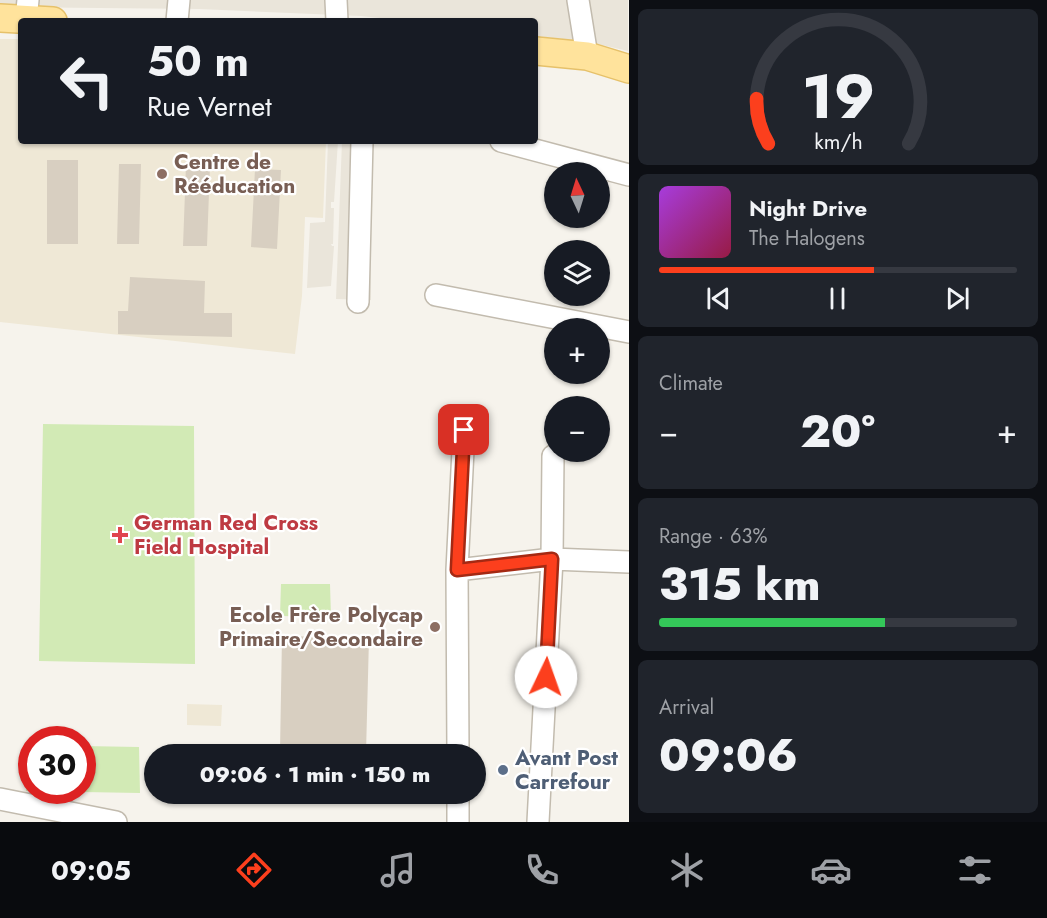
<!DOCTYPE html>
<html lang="en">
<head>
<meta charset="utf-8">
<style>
	:root { --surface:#171b24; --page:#20242c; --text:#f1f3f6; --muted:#9ea1a6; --line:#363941; --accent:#fc3f1d }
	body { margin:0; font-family:Jost,sans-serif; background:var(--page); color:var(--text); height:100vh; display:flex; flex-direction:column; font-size:22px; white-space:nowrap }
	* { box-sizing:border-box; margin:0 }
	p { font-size:20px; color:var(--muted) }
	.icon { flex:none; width:33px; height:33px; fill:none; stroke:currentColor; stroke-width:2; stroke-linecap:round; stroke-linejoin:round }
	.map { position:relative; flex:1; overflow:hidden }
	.panel { display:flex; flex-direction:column; gap:9px; padding:9px; background:#0d0f14; width:418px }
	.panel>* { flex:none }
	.hud { position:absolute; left:18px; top:18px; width:520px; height:126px; border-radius:6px; box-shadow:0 2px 4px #0004; background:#171b24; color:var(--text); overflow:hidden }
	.needle { width:39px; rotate:356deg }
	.buttons { position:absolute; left:544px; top:162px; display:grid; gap:12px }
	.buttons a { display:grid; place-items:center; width:66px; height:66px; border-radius:50%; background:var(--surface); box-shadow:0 2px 4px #0004; font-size:30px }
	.speed { position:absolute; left:18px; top:726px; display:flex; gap:12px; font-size:30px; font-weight:700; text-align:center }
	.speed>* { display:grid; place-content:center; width:78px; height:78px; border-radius:50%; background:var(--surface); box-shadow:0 2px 4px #0004; line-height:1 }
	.speed .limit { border:9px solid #d22; background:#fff; color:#111 }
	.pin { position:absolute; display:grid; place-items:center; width:51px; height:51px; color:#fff; margin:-26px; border-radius:12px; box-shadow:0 3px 9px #0006 }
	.me { position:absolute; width:66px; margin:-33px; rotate:3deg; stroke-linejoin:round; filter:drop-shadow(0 0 4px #0008) }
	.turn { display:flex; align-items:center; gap:21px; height:126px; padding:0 30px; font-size:27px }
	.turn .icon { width:78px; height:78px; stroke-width:2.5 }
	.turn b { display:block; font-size:42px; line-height:51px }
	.big { font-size:45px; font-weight:800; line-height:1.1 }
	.panel .card { flex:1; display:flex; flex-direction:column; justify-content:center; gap:9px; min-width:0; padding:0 21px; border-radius:9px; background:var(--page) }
	.panel .dial { align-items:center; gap:0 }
	.dial svg { height:156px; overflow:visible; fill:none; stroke:var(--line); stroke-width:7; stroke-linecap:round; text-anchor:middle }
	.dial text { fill:var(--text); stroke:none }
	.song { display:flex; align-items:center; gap:18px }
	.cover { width:72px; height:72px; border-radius:9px; background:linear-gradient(135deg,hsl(280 70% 55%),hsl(340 70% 35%)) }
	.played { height:6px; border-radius:3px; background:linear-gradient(90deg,var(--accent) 60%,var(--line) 60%) }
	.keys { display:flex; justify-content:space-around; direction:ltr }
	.heat { display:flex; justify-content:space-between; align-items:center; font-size:33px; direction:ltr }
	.charge { height:9px; border-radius:4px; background:linear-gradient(90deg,#34c759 63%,var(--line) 0) }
	.trip { position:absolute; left:144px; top:744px; width:342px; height:60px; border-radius:30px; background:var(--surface); box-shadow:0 2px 4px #0004; font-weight:800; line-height:60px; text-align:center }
	.dock { display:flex; height:96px; justify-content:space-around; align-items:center; background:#090b0e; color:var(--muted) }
	.dock .icon { width:42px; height:42px }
	.dock .current { color:var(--accent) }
	.dock b { font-size:27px; color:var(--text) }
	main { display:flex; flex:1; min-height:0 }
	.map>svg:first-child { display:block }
</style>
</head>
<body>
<main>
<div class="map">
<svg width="629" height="822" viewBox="0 0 629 822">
	<rect width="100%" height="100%" fill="#f6f3ec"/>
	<!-- residential -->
	<path fill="#eae5da" d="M 0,0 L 628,0 L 628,51 L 589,42 L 536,36 L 536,21 L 408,21 L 361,16 L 199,9 L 0,7 Z
		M 328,141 L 338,141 L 334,202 L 331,202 L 331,208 L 334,208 L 333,244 L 331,244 L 332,246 L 334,246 L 331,286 L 307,288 L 310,223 L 325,222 Z
		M 342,141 L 368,141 L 371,300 L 336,299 Z"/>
	<!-- education -->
	<path fill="#efe8d6" d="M 0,39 L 21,39 L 21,141 L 326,141 L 323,218 L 305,217 L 302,296 L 295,354 L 0,322 Z
		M 187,704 L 222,705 L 221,726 L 187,725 Z"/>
	<!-- green -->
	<path fill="#d2eab5" d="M 43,424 L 194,426 L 195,664 L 39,661 Z
		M 281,584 L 330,584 L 331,617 L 280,616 Z
		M 26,744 L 31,744 L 32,790 L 82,790 L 83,746 L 139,747 L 140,793 L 26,791 Z"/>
	<!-- building -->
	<path fill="#d8cfc1" d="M 47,160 L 78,160 L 78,244 L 47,244 Z
		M 119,164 L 141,164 L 139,244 L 117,244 Z
		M 186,165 L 210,166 L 207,246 L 183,246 Z
		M 255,169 L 281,170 L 277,249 L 251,247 Z
		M 130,277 L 205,281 L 204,313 L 232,313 L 232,337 L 118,334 L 118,311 L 128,311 Z
		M 282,636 L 369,638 L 366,753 L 280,751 Z"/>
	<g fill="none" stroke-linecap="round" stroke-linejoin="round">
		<!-- minor casing -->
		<g stroke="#c2bbae" stroke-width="24">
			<path id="minor" d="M 336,0 L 337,21
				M 578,0 L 587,56
				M 26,19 L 28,0
				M 177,21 L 179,0
				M 501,141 L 629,175
				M 436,295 L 629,332
				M 358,302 L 362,141
				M 457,570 L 552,559 L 629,562
				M 458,754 L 457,570 L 464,430
				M 458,794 L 458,822
				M 0,799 L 116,822
				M 538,822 L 552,559 L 553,456"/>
		</g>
		<!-- major casing -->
		<g stroke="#e6c16a" stroke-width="30">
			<path id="major" d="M 0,18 L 53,21
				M 536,51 L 587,56 L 629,69"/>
		</g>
		<!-- minor -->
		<use href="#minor" stroke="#fff" stroke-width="21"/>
		<!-- major -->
		<use href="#major" stroke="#ffe39c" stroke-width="27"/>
	</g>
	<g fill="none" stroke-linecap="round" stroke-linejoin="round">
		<!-- route casing -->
		<g stroke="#a42913" stroke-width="15">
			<path id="route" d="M 464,430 L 457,570 L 552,559 L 546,677"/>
		</g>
		<!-- route -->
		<use href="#route" stroke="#fc3f1d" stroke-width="10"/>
	</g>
	<!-- markers -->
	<g fill="#8d6e63" stroke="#fff" stroke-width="2">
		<circle cx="162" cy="174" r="6"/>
		<circle cx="435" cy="627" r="6"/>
	</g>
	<path fill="#e0444e" stroke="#fff" stroke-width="2" d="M117 526h6v6h6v6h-6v6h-6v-6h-6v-6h6z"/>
	<circle fill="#5c6f8a" stroke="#fff" stroke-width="2" cx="503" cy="770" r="6"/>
	<g text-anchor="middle" stroke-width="4.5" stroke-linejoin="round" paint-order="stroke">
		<!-- education labels -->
		<g font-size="21" font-weight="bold" fill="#785e54" stroke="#fff" text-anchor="start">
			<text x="174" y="169">Centre de<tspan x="174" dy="24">Rééducation</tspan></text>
			<text x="423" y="622" text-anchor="end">Ecole Frère Polycap<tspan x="423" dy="24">Primaire/Secondaire</tspan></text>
		</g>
		<!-- health labels -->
		<g font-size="21" font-weight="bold" fill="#be3a42" stroke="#fff" text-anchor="start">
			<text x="134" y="530">German Red Cross<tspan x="134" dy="24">Field Hospital</tspan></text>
		</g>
		<!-- service labels -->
		<g font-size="21" font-weight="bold" fill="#4e5e75" stroke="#fff" text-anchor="start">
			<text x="515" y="765">Avant Post<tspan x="515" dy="24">Carrefour</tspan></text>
		</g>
	</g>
</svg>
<div class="buttons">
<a><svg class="needle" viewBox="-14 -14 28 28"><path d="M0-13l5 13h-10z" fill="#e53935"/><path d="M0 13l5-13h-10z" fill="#9ea1a6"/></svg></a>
<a><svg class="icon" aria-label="layers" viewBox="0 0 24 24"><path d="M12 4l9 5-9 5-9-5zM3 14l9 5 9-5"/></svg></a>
<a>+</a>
<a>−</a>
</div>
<div class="speed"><div class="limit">30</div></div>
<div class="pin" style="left:464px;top:430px;background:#d93025"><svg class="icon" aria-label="arrive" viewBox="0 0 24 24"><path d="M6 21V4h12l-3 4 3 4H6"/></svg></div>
<svg class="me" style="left:546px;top:677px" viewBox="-20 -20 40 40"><circle r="19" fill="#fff"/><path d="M0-13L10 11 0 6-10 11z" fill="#fc3f1d"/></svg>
<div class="trip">09:06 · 1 min · 150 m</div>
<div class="hud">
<div class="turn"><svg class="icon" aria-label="left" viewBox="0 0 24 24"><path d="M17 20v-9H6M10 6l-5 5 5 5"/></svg><div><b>50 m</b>Rue Vernet</div></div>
</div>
</div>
<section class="panel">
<div class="card dial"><svg viewBox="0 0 100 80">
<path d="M14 69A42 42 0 1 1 86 69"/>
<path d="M14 69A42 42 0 0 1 8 46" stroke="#fc3f1d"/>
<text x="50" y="56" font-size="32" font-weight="700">19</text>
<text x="50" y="72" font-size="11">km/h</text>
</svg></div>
<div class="card">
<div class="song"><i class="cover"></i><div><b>Night Drive</b><p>The Halogens</p></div></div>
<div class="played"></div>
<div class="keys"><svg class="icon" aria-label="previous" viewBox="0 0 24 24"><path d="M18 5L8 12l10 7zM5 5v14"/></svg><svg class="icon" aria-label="pause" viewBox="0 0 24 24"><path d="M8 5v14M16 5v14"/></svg><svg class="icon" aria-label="next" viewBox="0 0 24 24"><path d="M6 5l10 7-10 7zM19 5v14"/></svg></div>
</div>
<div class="card"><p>Climate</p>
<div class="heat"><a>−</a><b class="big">20°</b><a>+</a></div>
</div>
<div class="card"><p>Range · 63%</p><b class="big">315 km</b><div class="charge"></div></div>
<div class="card"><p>Arrival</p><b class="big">09:06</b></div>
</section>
</main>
<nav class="dock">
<b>09:05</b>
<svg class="icon current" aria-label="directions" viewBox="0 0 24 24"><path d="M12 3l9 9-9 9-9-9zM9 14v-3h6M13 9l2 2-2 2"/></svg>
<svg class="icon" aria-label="music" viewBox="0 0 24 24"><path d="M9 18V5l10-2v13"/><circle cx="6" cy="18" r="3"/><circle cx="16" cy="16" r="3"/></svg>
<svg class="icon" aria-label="phone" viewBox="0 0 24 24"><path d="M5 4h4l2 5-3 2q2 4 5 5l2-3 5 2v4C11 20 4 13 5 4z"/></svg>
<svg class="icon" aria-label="climate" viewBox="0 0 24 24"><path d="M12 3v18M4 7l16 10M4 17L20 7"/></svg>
<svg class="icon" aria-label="car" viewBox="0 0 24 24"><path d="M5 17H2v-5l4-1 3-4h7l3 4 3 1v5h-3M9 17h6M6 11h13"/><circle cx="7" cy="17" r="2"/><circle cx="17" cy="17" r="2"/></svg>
<svg class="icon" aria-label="filters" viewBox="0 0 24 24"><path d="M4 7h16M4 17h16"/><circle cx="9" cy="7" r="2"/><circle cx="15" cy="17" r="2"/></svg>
</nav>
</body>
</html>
